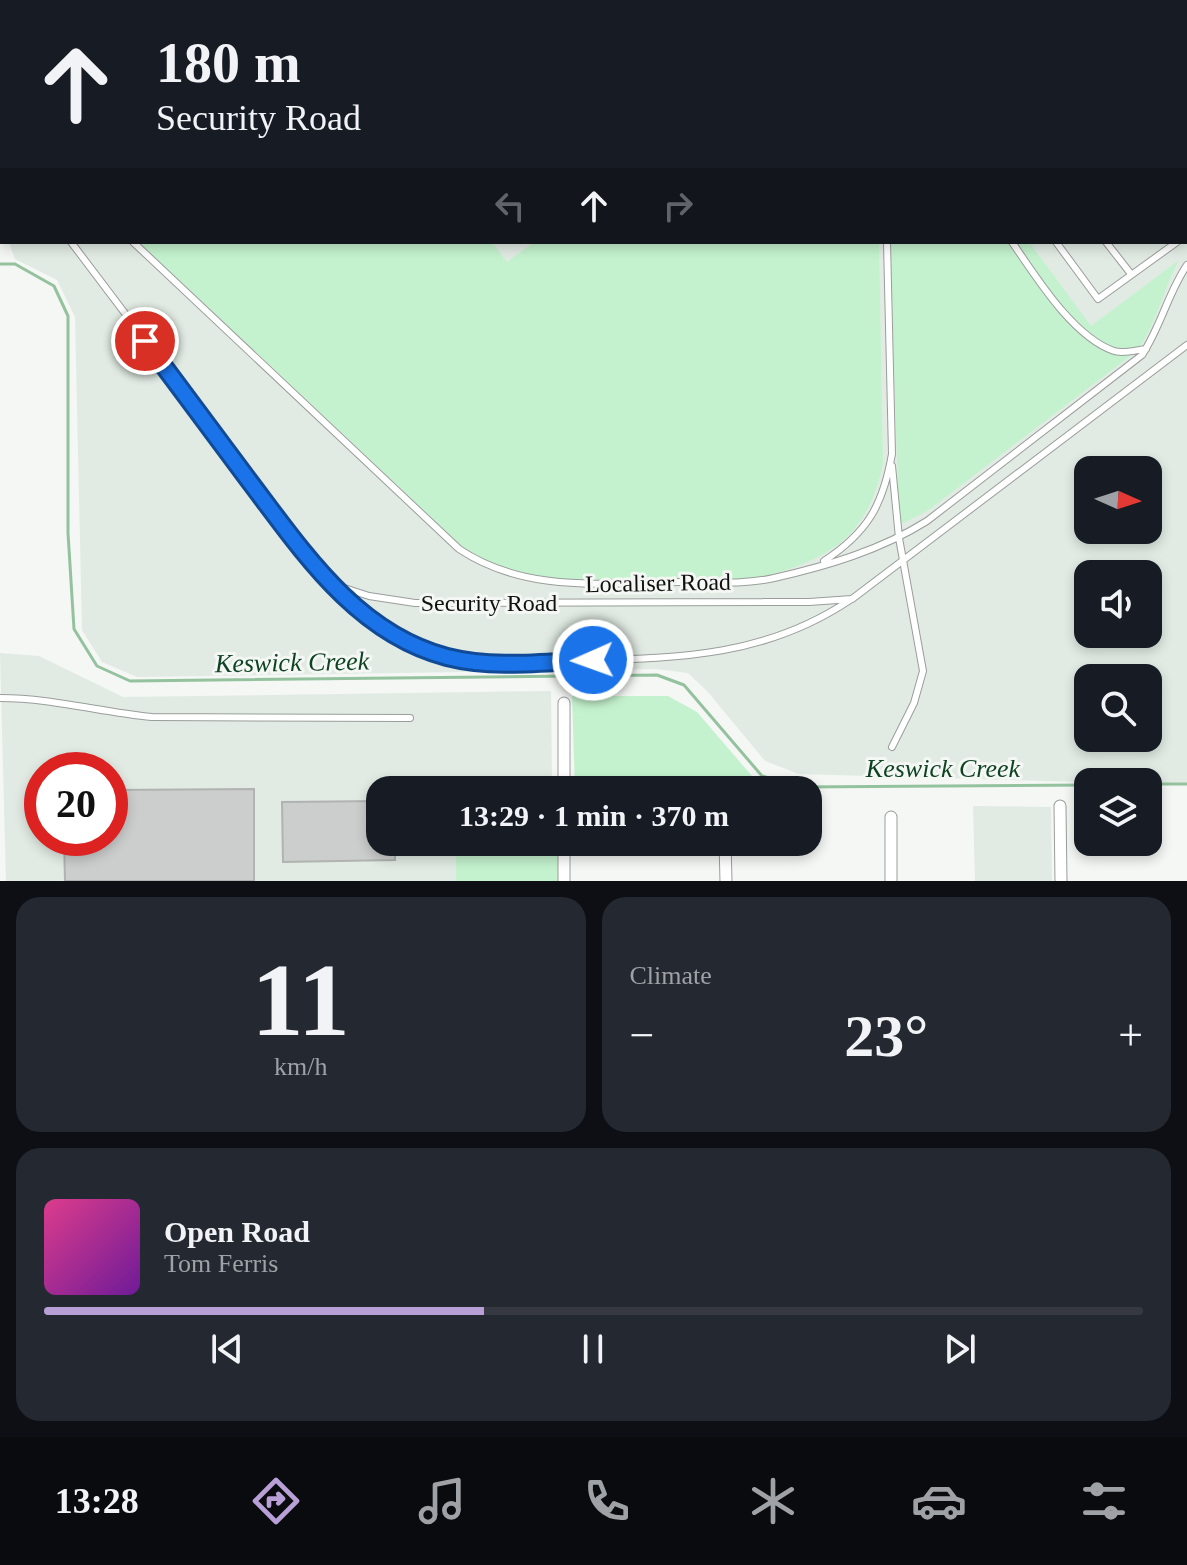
<!DOCTYPE html>
<html lang="en">
<head>
<meta charset="utf-8">
<style>
	:root { --surface:#171b24; --page:#242831; --text:#f1f3f6; --muted:#9ea1a6; --line:#363941; --accent:#b8a0d7 }
	body { margin:0; font-family:Georgia,serif; background:var(--page); color:var(--text); height:100vh; display:flex; flex-direction:column; font-size:30px; white-space:nowrap }
	* { box-sizing:border-box; margin:0 }
	p { font-size:26px; color:var(--muted) }
	.icon { flex:none; width:44px; height:44px; fill:none; stroke:currentColor; stroke-width:2; stroke-linecap:round; stroke-linejoin:round }
	.map { position:relative; height:881px; overflow:hidden }
	.sheet { display:flex; flex-direction:column; gap:16px; padding:16px; background:#0d0f14; flex:1 }
	.sheet>* { flex:none }
	.guide { position:absolute; left:0px; top:0px; width:1188px; height:244px; box-shadow:0 4px 12px #0003; background:#171b24; color:var(--text); overflow:hidden }
	.needle { width:52px; rotate:93deg }
	.fabs { position:absolute; left:1074px; top:456px; display:grid; gap:16px }
	.fabs a { display:grid; place-items:center; width:88px; height:88px; border-radius:16px; background:var(--surface); box-shadow:0 4px 12px #0003; font-size:40px }
	.speed { position:absolute; left:24px; top:752px; display:flex; gap:16px; font-size:40px; font-weight:700; text-align:center }
	.speed>* { display:grid; place-content:center; width:104px; height:104px; border-radius:50%; background:var(--surface); box-shadow:0 4px 12px #0003; line-height:1 }
	.speed .limit { border:12px solid #d22; background:#fff; color:#111 }
	.pin { position:absolute; display:grid; place-items:center; width:68px; height:68px; color:#fff; margin:-34px; border:4px solid #fff; border-radius:50%; box-shadow:0 2px 8px #0007 }
	.me { position:absolute; width:88px; margin:-44px; rotate:268deg; stroke-linejoin:round; filter:drop-shadow(0 0 6px #0008) }
	.turn { display:flex; align-items:center; gap:28px; height:168px; padding:0 24px; font-size:36px }
	.turn .icon { width:104px; height:104px; stroke-width:2.5 }
	.turn b { display:block; font-size:56px; line-height:68px }
	.lanes { display:flex; align-items:center; height:76px; padding:0 24px; background:#0003; justify-content:center; gap:40px; direction:ltr }
	.lanes .off { opacity:.35 }
	.big { font-size:60px; font-weight:700; line-height:1.1 }
	.sheet .tile { flex:1; display:flex; flex-direction:column; justify-content:center; gap:12px; min-width:0; padding:0 28px; border-radius:24px; background:var(--page) }
	.sheet .dial { align-items:center; gap:0 }
	.dial b { font-size:104px; line-height:1 }
	.song { display:flex; align-items:center; gap:24px }
	.cover { width:96px; height:96px; border-radius:12px; background:linear-gradient(135deg,hsl(330 70% 55%),hsl(280 70% 35%)) }
	.played { height:8px; border-radius:4px; background:linear-gradient(90deg,var(--accent) 40%,var(--line) 40%) }
	.keys { display:flex; justify-content:space-around; direction:ltr }
	.heat { display:flex; justify-content:space-between; align-items:center; font-size:44px; direction:ltr }
	.sheet .tiles { flex:1; display:grid; gap:16px; grid-template-columns:1fr 1fr }
	.tile:last-child { grid-column:span 2 }
	.trip { position:absolute; left:366px; top:776px; width:456px; height:80px; border-radius:24px; background:var(--surface); box-shadow:0 4px 12px #0003; font-weight:700; line-height:80px; text-align:center }
	.menu { display:flex; height:128px; justify-content:space-around; align-items:center; background:#090b0e; color:var(--muted) }
	.menu .icon { width:56px; height:56px }
	.menu .current { color:var(--accent) }
	.menu b { font-size:36px; color:var(--text) }
	.map>svg:first-child { display:block }
</style>
</head>
<body>
<div class="map">
<svg width="1187" height="881" viewBox="0 0 1187 881">
	<rect width="100%" height="100%" fill="#f4f7f4"/>
	<!-- built -->
	<path fill="#e1ebe3" fill-rule="evenodd" d="M 0,0 L 1187,0 L 1187,785 L 799,774 L 765,761 L 707,691 L 688,673 L 656,669 L 137,677 L 102,662 L 82,630 L 75,317 L 57,280 L 15,259 L 9,242 L 1186,242 L 1186,2 L 2,2 L 2,223 ZM 1088,470 L 1148,470 L 1148,530 L 1088,530 ZM 1088,574 L 1148,574 L 1148,634 L 1088,634 ZM 1088,678 L 1148,678 L 1148,738 L 1088,738 Z
		M 0,653 L 39,656 L 123,697 L 551,691 L 552,783 L 456,783 L 455,790 L 380,790 L 380,842 L 456,842 L 456,881 L 6,881 ZM 42,770 L 110,770 L 110,838 L 42,838 Z
		M 973,806 L 1051,807 L 1052,881 L 975,881 Z"/>
	<!-- green -->
	<path fill="#c4f2ce" d="M 0,0 L 310,0 L 312,2 L 2,2 L 2,137 Z
		M 139,242 L 492,242 L 507,262 L 534,242 L 879,242 L 883,463 C 877,494 863,527 836,546 C 818,559 790,570 769,575 C 733,582 694,578 659,578 C 614,578 563,584 519,573 C 498,568 482,558 464,548 Z
		M 890,242 L 1029,242 L 1091,326 L 1179,260 C 1163,290 1157,322 1138,350 L 930,509 L 904,523 L 899,520 Z
		M 572,696 L 668,696 L 697,712 L 764,790 L 575,790 Z
		M 455,783 L 552,783 L 553,790 L 455,790 Z
		M 456,842 L 557,842 L 560,881 L 456,881 Z"/>
	<g fill="none" stroke-linecap="round" stroke-linejoin="round">
		<!-- stream -->
		<path stroke="#94c29e" stroke-width="3" d="M 0,264 L 15,264 L 54,286 L 68,316 L 68,533 L 74,629 L 97,666 L 130,681 L 657,675 L 684,685 L 762,776 L 800,787 L 1088,785
			M 1148,784 L 1187,784"/>
		<!-- taxiway -->
		<path stroke="#aaacaa" stroke-width="28" d="M 773,0 L 777,2
			M 658,2 L 661,0
			M 818,2 L 822,0"/>
		<!-- runway -->
		<path stroke="#aaacaa" stroke-width="72" d="M 372,0 L 373,2"/>
	</g>
	<!-- building -->
	<path fill="#cbcecc" stroke="#b0b3b1" stroke-width="2" d="M 254,789 L 254,881 L 65,881 L 64,838 L 110,838 L 110,790 Z
		M 380,801 L 380,842 L 395,842 L 395,860 L 283,862 L 282,802 Z"/>
	<g fill="none" stroke-linecap="round" stroke-linejoin="round">
		<!-- lane casing -->
		<g stroke="#9a9d9b" stroke-width="8">
			<path id="lane" d="M 1072,0 L 1073,2
				M 1186,7 L 1187,6
				M 0,141 L 2,141
				M 1186,168 L 1187,169
				M 0,186 L 2,186
				M 1186,236 L 1187,235
				M 71,242 L 329,583 L 369,596 L 415,603 L 809,602 L 852,599 L 1187,345
				M 133,242 L 459,549 C 525,593 601,583 677,582 C 709,582 743,585 774,578 C 827,566 881,550 927,521 L 1142,355 C 1161,326 1168,293 1187,265
				M 1012,242 C 1036,277 1073,337 1114,351 C 1123,354 1136,350 1146,349
				M 1056,242 L 1098,299 L 1177,242
				M 1106,242 L 1131,274
				M 892,466 L 899,538 L 923,671 L 914,703 L 892,747
				M 824,561 C 868,532 883,505 892,454 L 887,242
				M 332,585 C 363,616 401,643 444,656 C 484,668 529,663 570,661 C 672,658 762,659 850,600
				M 0,698 C 52,698 100,712 152,717 L 410,718"/>
		</g>
		<!-- street casing -->
		<g stroke="#9a9d9b" stroke-width="13">
			<path id="street" d="M 564,703 L 564,790
				M 1060,806 L 1061,881
				M 564,842 L 564,881
				M 725,842 L 726,881
				M 891,881 L 891,817"/>
		</g>
		<!-- lane -->
		<use href="#lane" stroke="#fff" stroke-width="6"/>
		<!-- street -->
		<use href="#street" stroke="#fff" stroke-width="11"/>
	</g>
	<g fill="none" stroke-linecap="round" stroke-linejoin="round">
		<!-- route casing -->
		<g stroke="#114b97" stroke-width="20">
			<path id="route" d="M 145,341 C 179,387 213,432 247,478 C 301,549 355,633 447,657 C 494,669 546,662 593,660"/>
		</g>
		<!-- route -->
		<use href="#route" stroke="#1a73e8" stroke-width="14"/>
	</g>
	<g text-anchor="middle" stroke-width="6" stroke-linejoin="round" paint-order="stroke">
		<!-- street labels -->
		<g font-size="24" fill="#0f100f" stroke="#f4f7f4">
			<text transform="translate(658 583) rotate(-1)" y="8">Localiser Road</text>
			<text x="489" y="611">Security Road</text>
		</g>
		<!-- water labels -->
		<g font-size="26" font-style="italic" fill="#0e4322" stroke="#f4f7f4">
			<text transform="translate(292 662) rotate(-1)" y="9">Keswick Creek</text>
			<text x="943" y="777">Keswick Creek</text>
		</g>
	</g>
</svg>
<div class="fabs">
<a><svg class="needle" viewBox="-14 -14 28 28"><path d="M0-13l5 13h-10z" fill="#e53935"/><path d="M0 13l5-13h-10z" fill="#9ea1a6"/></svg></a>
<a><svg class="icon" aria-label="sound" viewBox="0 0 24 24"><path d="M4 9h4l5-4v14l-5-4H4zM17 9q2 3 0 6"/></svg></a>
<a><svg class="icon" aria-label="search" viewBox="0 0 24 24"><circle cx="10" cy="10" r="6"/><path d="M15 15l6 6"/></svg></a>
<a><svg class="icon" aria-label="layers" viewBox="0 0 24 24"><path d="M12 4l9 5-9 5-9-5zM3 14l9 5 9-5"/></svg></a>
</div>
<div class="speed"><div class="limit">20</div></div>
<div class="pin" style="left:145px;top:341px;background:#d93025"><svg class="icon" aria-label="arrive" viewBox="0 0 24 24"><path d="M6 21V4h12l-3 4 3 4H6"/></svg></div>
<svg class="me" style="left:593px;top:660px" viewBox="-20 -20 40 40"><circle r="17" fill="#1a73e8" stroke="#fff" stroke-width="3"/><path d="M0-11L8 9 0 5-8 9z" fill="#fff"/></svg>
<div class="trip">13:29 · 1 min · 370 m</div>
<div class="guide">
<div class="turn"><svg class="icon" aria-label="ahead" viewBox="0 0 24 24"><path d="M12 20V5M6 11l6-6 6 6"/></svg><div><b>180 m</b>Security Road</div></div>
<div class="lanes"><svg class="icon off" aria-label="left" viewBox="0 0 24 24"><path d="M17 20v-9H6M10 6l-5 5 5 5"/></svg><svg class="icon" aria-label="ahead" viewBox="0 0 24 24"><path d="M12 20V5M6 11l6-6 6 6"/></svg><svg class="icon off" aria-label="right" viewBox="0 0 24 24"><path d="M7 20v-9h11M14 6l5 5-5 5"/></svg></div>
</div>
</div>
<section class="sheet">
<div class="tiles">
<div class="tile dial"><b>11</b><p>km/h</p></div>
<div class="tile"><p>Climate</p>
<div class="heat"><a>−</a><b class="big">23°</b><a>+</a></div>
</div>
<div class="tile">
<div class="song"><i class="cover"></i><div><b>Open Road</b><p>Tom Ferris</p></div></div>
<div class="played"></div>
<div class="keys"><svg class="icon" aria-label="previous" viewBox="0 0 24 24"><path d="M18 5L8 12l10 7zM5 5v14"/></svg><svg class="icon" aria-label="pause" viewBox="0 0 24 24"><path d="M8 5v14M16 5v14"/></svg><svg class="icon" aria-label="next" viewBox="0 0 24 24"><path d="M6 5l10 7-10 7zM19 5v14"/></svg></div>
</div>
</div>
</section>
<nav class="menu">
<b>13:28</b>
<svg class="icon current" aria-label="directions" viewBox="0 0 24 24"><path d="M12 3l9 9-9 9-9-9zM9 14v-3h6M13 9l2 2-2 2"/></svg>
<svg class="icon" aria-label="music" viewBox="0 0 24 24"><path d="M9 18V5l10-2v13"/><circle cx="6" cy="18" r="3"/><circle cx="16" cy="16" r="3"/></svg>
<svg class="icon" aria-label="phone" viewBox="0 0 24 24"><path d="M5 4h4l2 5-3 2q2 4 5 5l2-3 5 2v4C11 20 4 13 5 4z"/></svg>
<svg class="icon" aria-label="climate" viewBox="0 0 24 24"><path d="M12 3v18M4 7l16 10M4 17L20 7"/></svg>
<svg class="icon" aria-label="car" viewBox="0 0 24 24"><path d="M5 17H2v-5l4-1 3-4h7l3 4 3 1v5h-3M9 17h6M6 11h13"/><circle cx="7" cy="17" r="2"/><circle cx="17" cy="17" r="2"/></svg>
<svg class="icon" aria-label="filters" viewBox="0 0 24 24"><path d="M4 7h16M4 17h16"/><circle cx="9" cy="7" r="2"/><circle cx="15" cy="17" r="2"/></svg>
</nav>
</body>
</html>
